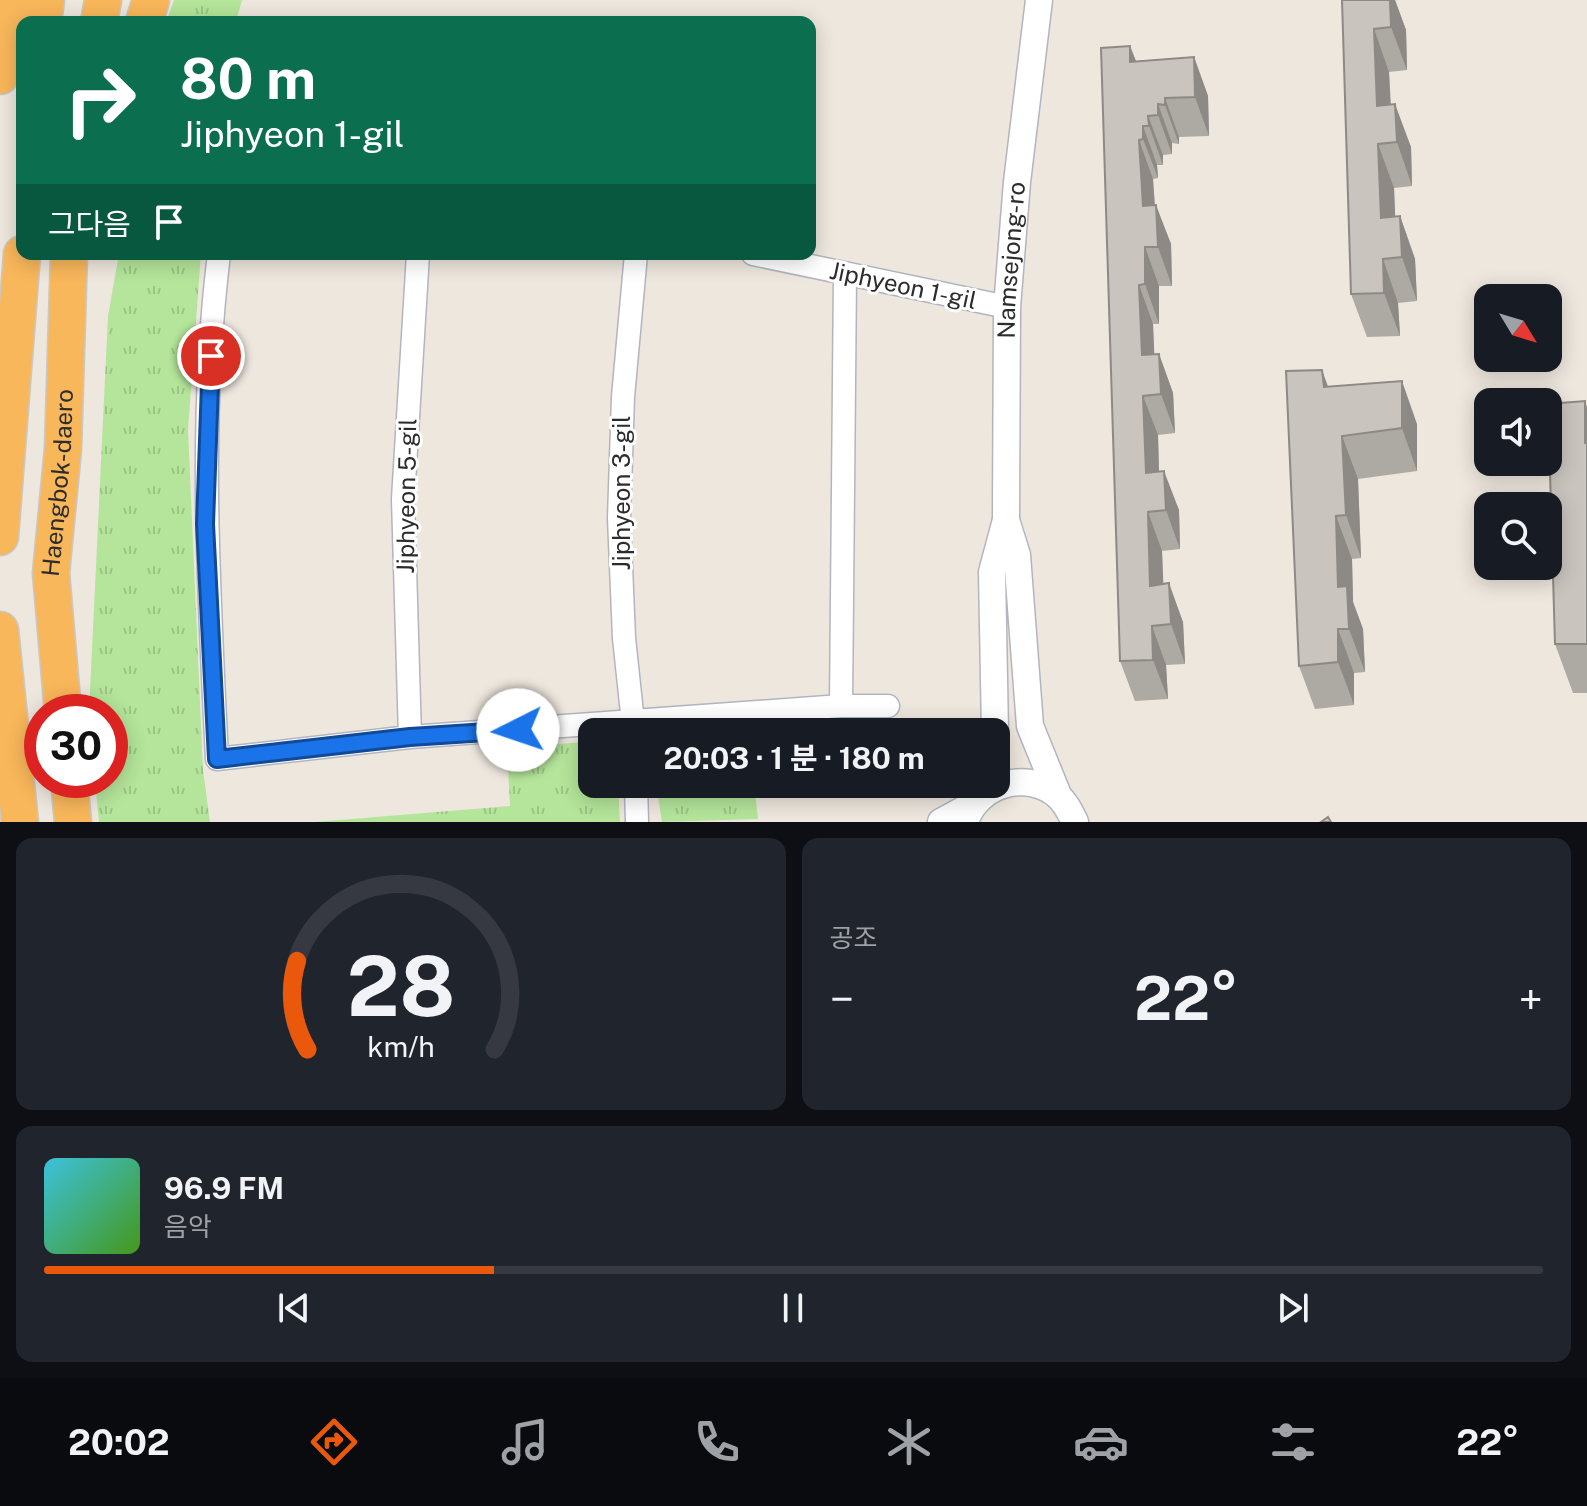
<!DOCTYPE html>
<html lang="ko">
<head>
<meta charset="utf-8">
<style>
	:root { --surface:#171b24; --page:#20242c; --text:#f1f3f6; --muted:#9ea1a6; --line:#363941; --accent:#ea580c }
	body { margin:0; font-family:"Public Sans","Noto Sans KR",sans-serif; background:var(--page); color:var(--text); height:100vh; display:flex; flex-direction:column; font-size:30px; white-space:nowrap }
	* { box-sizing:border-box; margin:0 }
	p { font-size:26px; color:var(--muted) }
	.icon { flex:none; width:44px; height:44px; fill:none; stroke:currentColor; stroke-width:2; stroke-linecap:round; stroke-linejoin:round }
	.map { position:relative; height:822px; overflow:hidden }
	.drawer { display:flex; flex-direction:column; gap:16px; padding:16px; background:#0d0f14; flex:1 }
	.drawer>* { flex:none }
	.banner { position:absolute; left:16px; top:16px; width:800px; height:244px; border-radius:16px; box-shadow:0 4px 20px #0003; background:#0b6e4f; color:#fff; overflow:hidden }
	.needle { width:52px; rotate:128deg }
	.controls { position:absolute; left:1474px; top:284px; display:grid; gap:16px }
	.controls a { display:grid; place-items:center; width:88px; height:88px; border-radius:16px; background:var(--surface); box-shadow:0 4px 20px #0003; font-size:40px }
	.speed { position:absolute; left:24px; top:694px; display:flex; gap:16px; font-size:40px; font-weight:700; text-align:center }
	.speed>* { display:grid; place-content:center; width:104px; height:104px; border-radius:50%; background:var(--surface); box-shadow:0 4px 20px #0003; line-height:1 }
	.speed .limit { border:12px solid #d22; background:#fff; color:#111 }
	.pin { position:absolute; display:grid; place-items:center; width:68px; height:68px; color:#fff; margin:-34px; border:4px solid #fff; border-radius:50%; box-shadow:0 2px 8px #0007 }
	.me { position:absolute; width:88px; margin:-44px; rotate:266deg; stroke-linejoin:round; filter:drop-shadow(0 0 6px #0008) }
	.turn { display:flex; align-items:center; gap:28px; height:168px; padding:0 32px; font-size:36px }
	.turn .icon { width:104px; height:104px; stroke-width:2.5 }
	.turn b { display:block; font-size:56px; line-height:68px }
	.then { display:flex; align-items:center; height:76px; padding:0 32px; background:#0003; gap:16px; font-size:30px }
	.big { font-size:60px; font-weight:700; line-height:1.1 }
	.drawer .widget { flex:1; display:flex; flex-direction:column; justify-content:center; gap:12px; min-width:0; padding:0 28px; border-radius:16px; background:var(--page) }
	.drawer .dial { align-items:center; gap:0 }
	.dial svg { height:208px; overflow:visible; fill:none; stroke:var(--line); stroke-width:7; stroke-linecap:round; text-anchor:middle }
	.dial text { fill:var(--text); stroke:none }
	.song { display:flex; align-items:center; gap:24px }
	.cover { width:96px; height:96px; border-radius:12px; background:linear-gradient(135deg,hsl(190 70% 55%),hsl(100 70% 35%)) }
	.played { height:8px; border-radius:4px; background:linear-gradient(90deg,var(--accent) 30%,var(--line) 30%) }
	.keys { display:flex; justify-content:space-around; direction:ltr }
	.heat { display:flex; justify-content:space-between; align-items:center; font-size:44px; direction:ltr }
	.drawer .tiles { flex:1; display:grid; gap:16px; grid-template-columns:1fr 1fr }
	.widget:last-child { grid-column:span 2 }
	.trip { position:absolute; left:578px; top:718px; width:432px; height:80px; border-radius:16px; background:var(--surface); box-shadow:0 4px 20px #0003; font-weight:700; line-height:80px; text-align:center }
	.dock { display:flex; height:128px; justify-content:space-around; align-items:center; background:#090b0e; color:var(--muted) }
	.dock .icon { width:56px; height:56px }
	.dock .current { color:var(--accent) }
	.dock b { font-size:36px; color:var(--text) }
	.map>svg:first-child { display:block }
</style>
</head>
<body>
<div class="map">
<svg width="1587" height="822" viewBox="0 0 1587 822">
	<defs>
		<pattern id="park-tufts" width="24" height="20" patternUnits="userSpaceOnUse" patternTransform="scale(2)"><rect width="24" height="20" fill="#b4e59a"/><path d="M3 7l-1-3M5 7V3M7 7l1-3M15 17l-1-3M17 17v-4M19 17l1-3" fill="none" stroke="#9bc585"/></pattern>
	</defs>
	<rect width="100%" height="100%" fill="#eee7de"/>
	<!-- park -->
	<path fill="url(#park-tufts)" d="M 174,0 L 242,0 L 236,22 L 166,22 Z
		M 119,254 L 201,254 L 188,430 L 203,770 L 210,822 L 99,822 L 95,780 L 110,780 L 110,712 L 89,712 L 108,316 Z
		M 592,741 L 592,784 L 618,784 L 620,822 L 315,822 L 510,806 L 507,749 Z
		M 656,784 L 754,784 L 758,819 L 662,822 Z"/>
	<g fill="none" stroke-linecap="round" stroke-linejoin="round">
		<!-- minor casing -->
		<g stroke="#b2b5c0" stroke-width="25">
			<path id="minor" d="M 219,254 C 198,423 209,590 217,759 L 410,737 L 841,706 L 888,706
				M 753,254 L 1007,307
				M 841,706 L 845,274
				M 634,732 L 624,638 L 619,518 L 623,397 L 636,254
				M 410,737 L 403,499 L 418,254
				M 636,784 L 637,822"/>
		</g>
		<!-- tertiary casing -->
		<g stroke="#b2b5c0" stroke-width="29">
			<g id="tertiary">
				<path id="s1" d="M 1006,520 L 1007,307 L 1017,182 L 1039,0"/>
				<path d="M 995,732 L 992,572 L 1006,520 L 1017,555 L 1030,726 L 1058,795"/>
				<path d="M 941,822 L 974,804"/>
				<path d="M 965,822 C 977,784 1027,769 1058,796 C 1066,803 1070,812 1075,822"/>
			</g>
		</g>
		<!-- trunk casing -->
		<g stroke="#c8c8c8" stroke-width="39">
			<g id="trunk">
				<path d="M 43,22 L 46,0"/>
				<path d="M 99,22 L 103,0"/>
				<path d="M 144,22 L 151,0"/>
				<path d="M 0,76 L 13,0"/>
				<path d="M 0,537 L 22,254"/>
				<path d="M 0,630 L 20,822"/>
				<path id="s2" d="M 63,712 L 51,573 L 63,449 L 69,254"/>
				<path d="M 69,780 L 73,822"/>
			</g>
		</g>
		<!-- minor -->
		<use href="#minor" stroke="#fff" stroke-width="22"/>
		<!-- tertiary -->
		<use href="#tertiary" stroke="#fff" stroke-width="26"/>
		<!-- trunk -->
		<use href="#trunk" stroke="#f9b75b" stroke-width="36"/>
	</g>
	<!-- wall -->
	<path fill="#ada9a3" d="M 1342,0 L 1395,0 L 1406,30 L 1407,70 L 1389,72 L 1391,104 L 1411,147 L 1412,186 L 1394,188 L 1395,217 L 1400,216 L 1415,259 L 1417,301 L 1398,303 L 1400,336 L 1367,337 L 1351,294 Z
		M 1130,46 L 1136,61 L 1194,57 L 1208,96 L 1209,136 L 1179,137 L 1179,144 L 1172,143 L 1172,154 L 1163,155 L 1163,165 L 1157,165 L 1158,178 L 1153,179 L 1155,205 L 1171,244 L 1172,286 L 1159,286 L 1159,324 L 1153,324 L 1154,355 L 1159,354 L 1173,393 L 1175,433 L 1158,435 L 1159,472 L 1179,510 L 1180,549 L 1162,551 L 1163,584 L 1183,622 L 1185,664 L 1166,665 L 1168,699 L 1135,701 L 1120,661 Z
		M 1328,387 L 1417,424 L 1417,471 L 1358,479 L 1361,558 L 1352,559 L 1353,602 L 1363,629 L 1365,672 L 1354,673 L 1354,705 L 1315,709 L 1299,666 Z
		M 1585,401 L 1587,408 L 1587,693 L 1573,693 L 1555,644 Z"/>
	<!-- shaded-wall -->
	<path fill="#8d8985" d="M 1390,0 L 1395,0 L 1406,30 L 1407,70 L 1391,27 Z
		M 1374,29 L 1389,72 L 1392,143 L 1377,106 Z
		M 1130,46 L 1145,85 L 1130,62 Z
		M 1194,57 L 1208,96 L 1209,136 L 1195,97 Z
		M 1165,98 L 1179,137 L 1179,144 L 1165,105 Z
		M 1158,104 L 1172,143 L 1172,154 L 1158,115 Z
		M 1395,104 L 1411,147 L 1412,186 L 1397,142 Z
		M 1148,116 L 1163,155 L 1163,165 L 1149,126 Z
		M 1143,126 L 1157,165 L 1158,178 L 1143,139 Z
		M 1139,140 L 1153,179 L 1157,245 L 1143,206 Z
		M 1378,144 L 1394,188 L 1397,258 L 1381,218 Z
		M 1156,205 L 1171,244 L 1172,286 L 1158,247 Z
		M 1400,216 L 1415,259 L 1417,301 L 1402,257 Z
		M 1145,247 L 1159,286 L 1159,324 L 1145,284 Z
		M 1383,259 L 1398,303 L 1400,336 L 1384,293 Z
		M 1139,285 L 1153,324 L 1156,394 L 1142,355 Z
		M 1159,354 L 1173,393 L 1175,433 L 1161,394 Z
		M 1322,370 L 1338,414 L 1324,387 Z
		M 1402,381 L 1417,424 L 1417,471 L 1402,428 Z
		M 1143,396 L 1158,435 L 1160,512 L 1146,473 Z
		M 1585,401 L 1587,408 L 1587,449 L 1585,443 Z
		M 1342,436 L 1358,479 L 1361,558 L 1346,515 Z
		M 1164,471 L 1179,510 L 1180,549 L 1166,510 Z
		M 1148,512 L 1162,551 L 1165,625 L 1150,586 Z
		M 1336,516 L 1352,559 L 1353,602 L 1363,629 L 1365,672 L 1349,629 L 1338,587 Z
		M 1169,583 L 1183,622 L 1185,664 L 1171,624 Z
		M 1152,626 L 1166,665 L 1168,699 L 1153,660 Z
		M 1338,629 L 1354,673 L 1354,705 L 1338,662 Z"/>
	<!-- building -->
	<path fill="#c9c4be" stroke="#8d8985" stroke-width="2" d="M 1342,0 L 1390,0 L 1391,27 L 1374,29 L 1377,106 L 1395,104 L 1397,142 L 1378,144 L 1381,218 L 1400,216 L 1402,257 L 1383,259 L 1384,293 L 1351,294 Z
		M 1130,46 L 1130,62 L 1194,57 L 1195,97 L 1165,98 L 1165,105 L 1158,104 L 1158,115 L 1148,116 L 1149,126 L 1143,126 L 1143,139 L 1139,140 L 1143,206 L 1156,205 L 1158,247 L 1145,247 L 1145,284 L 1139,285 L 1142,355 L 1159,354 L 1161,394 L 1143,396 L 1146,473 L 1164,471 L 1166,510 L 1148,512 L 1150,586 L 1169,583 L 1171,624 L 1152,626 L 1153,660 L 1120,661 L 1101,48 Z
		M 1322,370 L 1324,387 L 1402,381 L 1402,428 L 1342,436 L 1346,515 L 1336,516 L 1338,587 L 1347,586 L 1349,629 L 1338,629 L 1338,662 L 1299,666 L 1286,371 Z
		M 1585,401 L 1585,443 L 1587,443 L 1587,644 L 1555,644 L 1548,404 Z
		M 1328,817 L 1331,822 L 1321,822 Z"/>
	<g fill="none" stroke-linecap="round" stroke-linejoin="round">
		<!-- route casing -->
		<g stroke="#114b97" stroke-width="20">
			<path id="route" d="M 211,356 L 205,524 L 217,759 L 410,737 L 518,730"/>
		</g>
		<!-- route -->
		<use href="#route" stroke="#1a73e8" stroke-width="14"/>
	</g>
	<g text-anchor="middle" stroke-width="6" stroke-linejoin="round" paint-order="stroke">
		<!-- street labels -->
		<g font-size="24" fill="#2c2c2c" stroke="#fff">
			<text dy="8" stroke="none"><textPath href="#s1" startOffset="260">Namsejong-ro</textPath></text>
			<text transform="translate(903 286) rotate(12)" y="8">Jiphyeon 1-gil</text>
			<text dy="8" stroke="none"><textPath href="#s2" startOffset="230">Haengbok-daero</textPath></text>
			<text transform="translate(622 493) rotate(-90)" y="8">Jiphyeon 3-gil</text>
			<text transform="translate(407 496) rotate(-89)" y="8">Jiphyeon 5-gil</text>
		</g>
	</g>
</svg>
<div class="controls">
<a><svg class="needle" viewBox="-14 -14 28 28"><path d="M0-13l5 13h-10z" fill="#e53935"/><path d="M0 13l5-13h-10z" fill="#9ea1a6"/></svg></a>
<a><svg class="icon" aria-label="sound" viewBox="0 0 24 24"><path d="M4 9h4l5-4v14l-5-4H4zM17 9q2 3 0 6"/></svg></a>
<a><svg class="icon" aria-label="search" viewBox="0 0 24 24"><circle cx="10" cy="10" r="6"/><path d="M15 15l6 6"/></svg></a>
</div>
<div class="speed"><div class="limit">30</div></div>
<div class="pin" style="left:211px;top:356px;background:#d93025"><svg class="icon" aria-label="arrive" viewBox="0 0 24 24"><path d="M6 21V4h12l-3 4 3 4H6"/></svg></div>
<svg class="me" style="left:518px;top:730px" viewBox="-20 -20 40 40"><circle r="19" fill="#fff"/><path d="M0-13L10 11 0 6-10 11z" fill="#1a73e8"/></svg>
<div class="trip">20:03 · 1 분 · 180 m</div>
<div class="banner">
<div class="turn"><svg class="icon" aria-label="right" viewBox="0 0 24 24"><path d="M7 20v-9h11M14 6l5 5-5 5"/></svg><div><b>80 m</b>Jiphyeon 1-gil</div></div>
<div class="then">그다음<svg class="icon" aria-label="arrive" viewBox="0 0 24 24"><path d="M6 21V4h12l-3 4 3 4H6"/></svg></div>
</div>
</div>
<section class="drawer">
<div class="tiles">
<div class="widget dial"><svg viewBox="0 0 100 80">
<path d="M14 69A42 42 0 1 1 86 69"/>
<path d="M14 69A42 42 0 0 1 10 35" stroke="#ea580c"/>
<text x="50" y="56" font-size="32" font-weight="700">28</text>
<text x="50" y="72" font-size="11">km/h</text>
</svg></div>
<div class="widget"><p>공조</p>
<div class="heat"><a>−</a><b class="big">22°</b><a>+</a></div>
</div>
<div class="widget">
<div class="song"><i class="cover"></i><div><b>96.9 FM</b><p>음악</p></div></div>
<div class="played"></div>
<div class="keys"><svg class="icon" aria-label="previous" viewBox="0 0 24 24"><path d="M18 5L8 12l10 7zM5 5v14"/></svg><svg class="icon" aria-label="pause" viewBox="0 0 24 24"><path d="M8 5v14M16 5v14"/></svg><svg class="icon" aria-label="next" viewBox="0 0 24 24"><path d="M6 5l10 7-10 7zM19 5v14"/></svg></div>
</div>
</div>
</section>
<nav class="dock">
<b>20:02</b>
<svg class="icon current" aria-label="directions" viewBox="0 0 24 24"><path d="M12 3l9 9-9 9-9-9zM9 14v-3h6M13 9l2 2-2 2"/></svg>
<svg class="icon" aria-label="music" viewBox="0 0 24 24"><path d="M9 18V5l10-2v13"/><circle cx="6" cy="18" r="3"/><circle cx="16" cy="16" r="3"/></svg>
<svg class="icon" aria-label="phone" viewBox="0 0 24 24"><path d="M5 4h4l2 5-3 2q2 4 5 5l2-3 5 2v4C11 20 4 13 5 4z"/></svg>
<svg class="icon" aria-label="climate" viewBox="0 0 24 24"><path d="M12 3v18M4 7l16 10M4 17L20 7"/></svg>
<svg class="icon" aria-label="car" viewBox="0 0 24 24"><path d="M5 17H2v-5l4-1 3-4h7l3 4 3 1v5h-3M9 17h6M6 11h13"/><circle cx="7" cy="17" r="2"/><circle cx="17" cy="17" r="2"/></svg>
<svg class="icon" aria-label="filters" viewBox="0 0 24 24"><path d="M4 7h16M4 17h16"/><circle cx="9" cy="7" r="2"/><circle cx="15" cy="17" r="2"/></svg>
<b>22°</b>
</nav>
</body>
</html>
